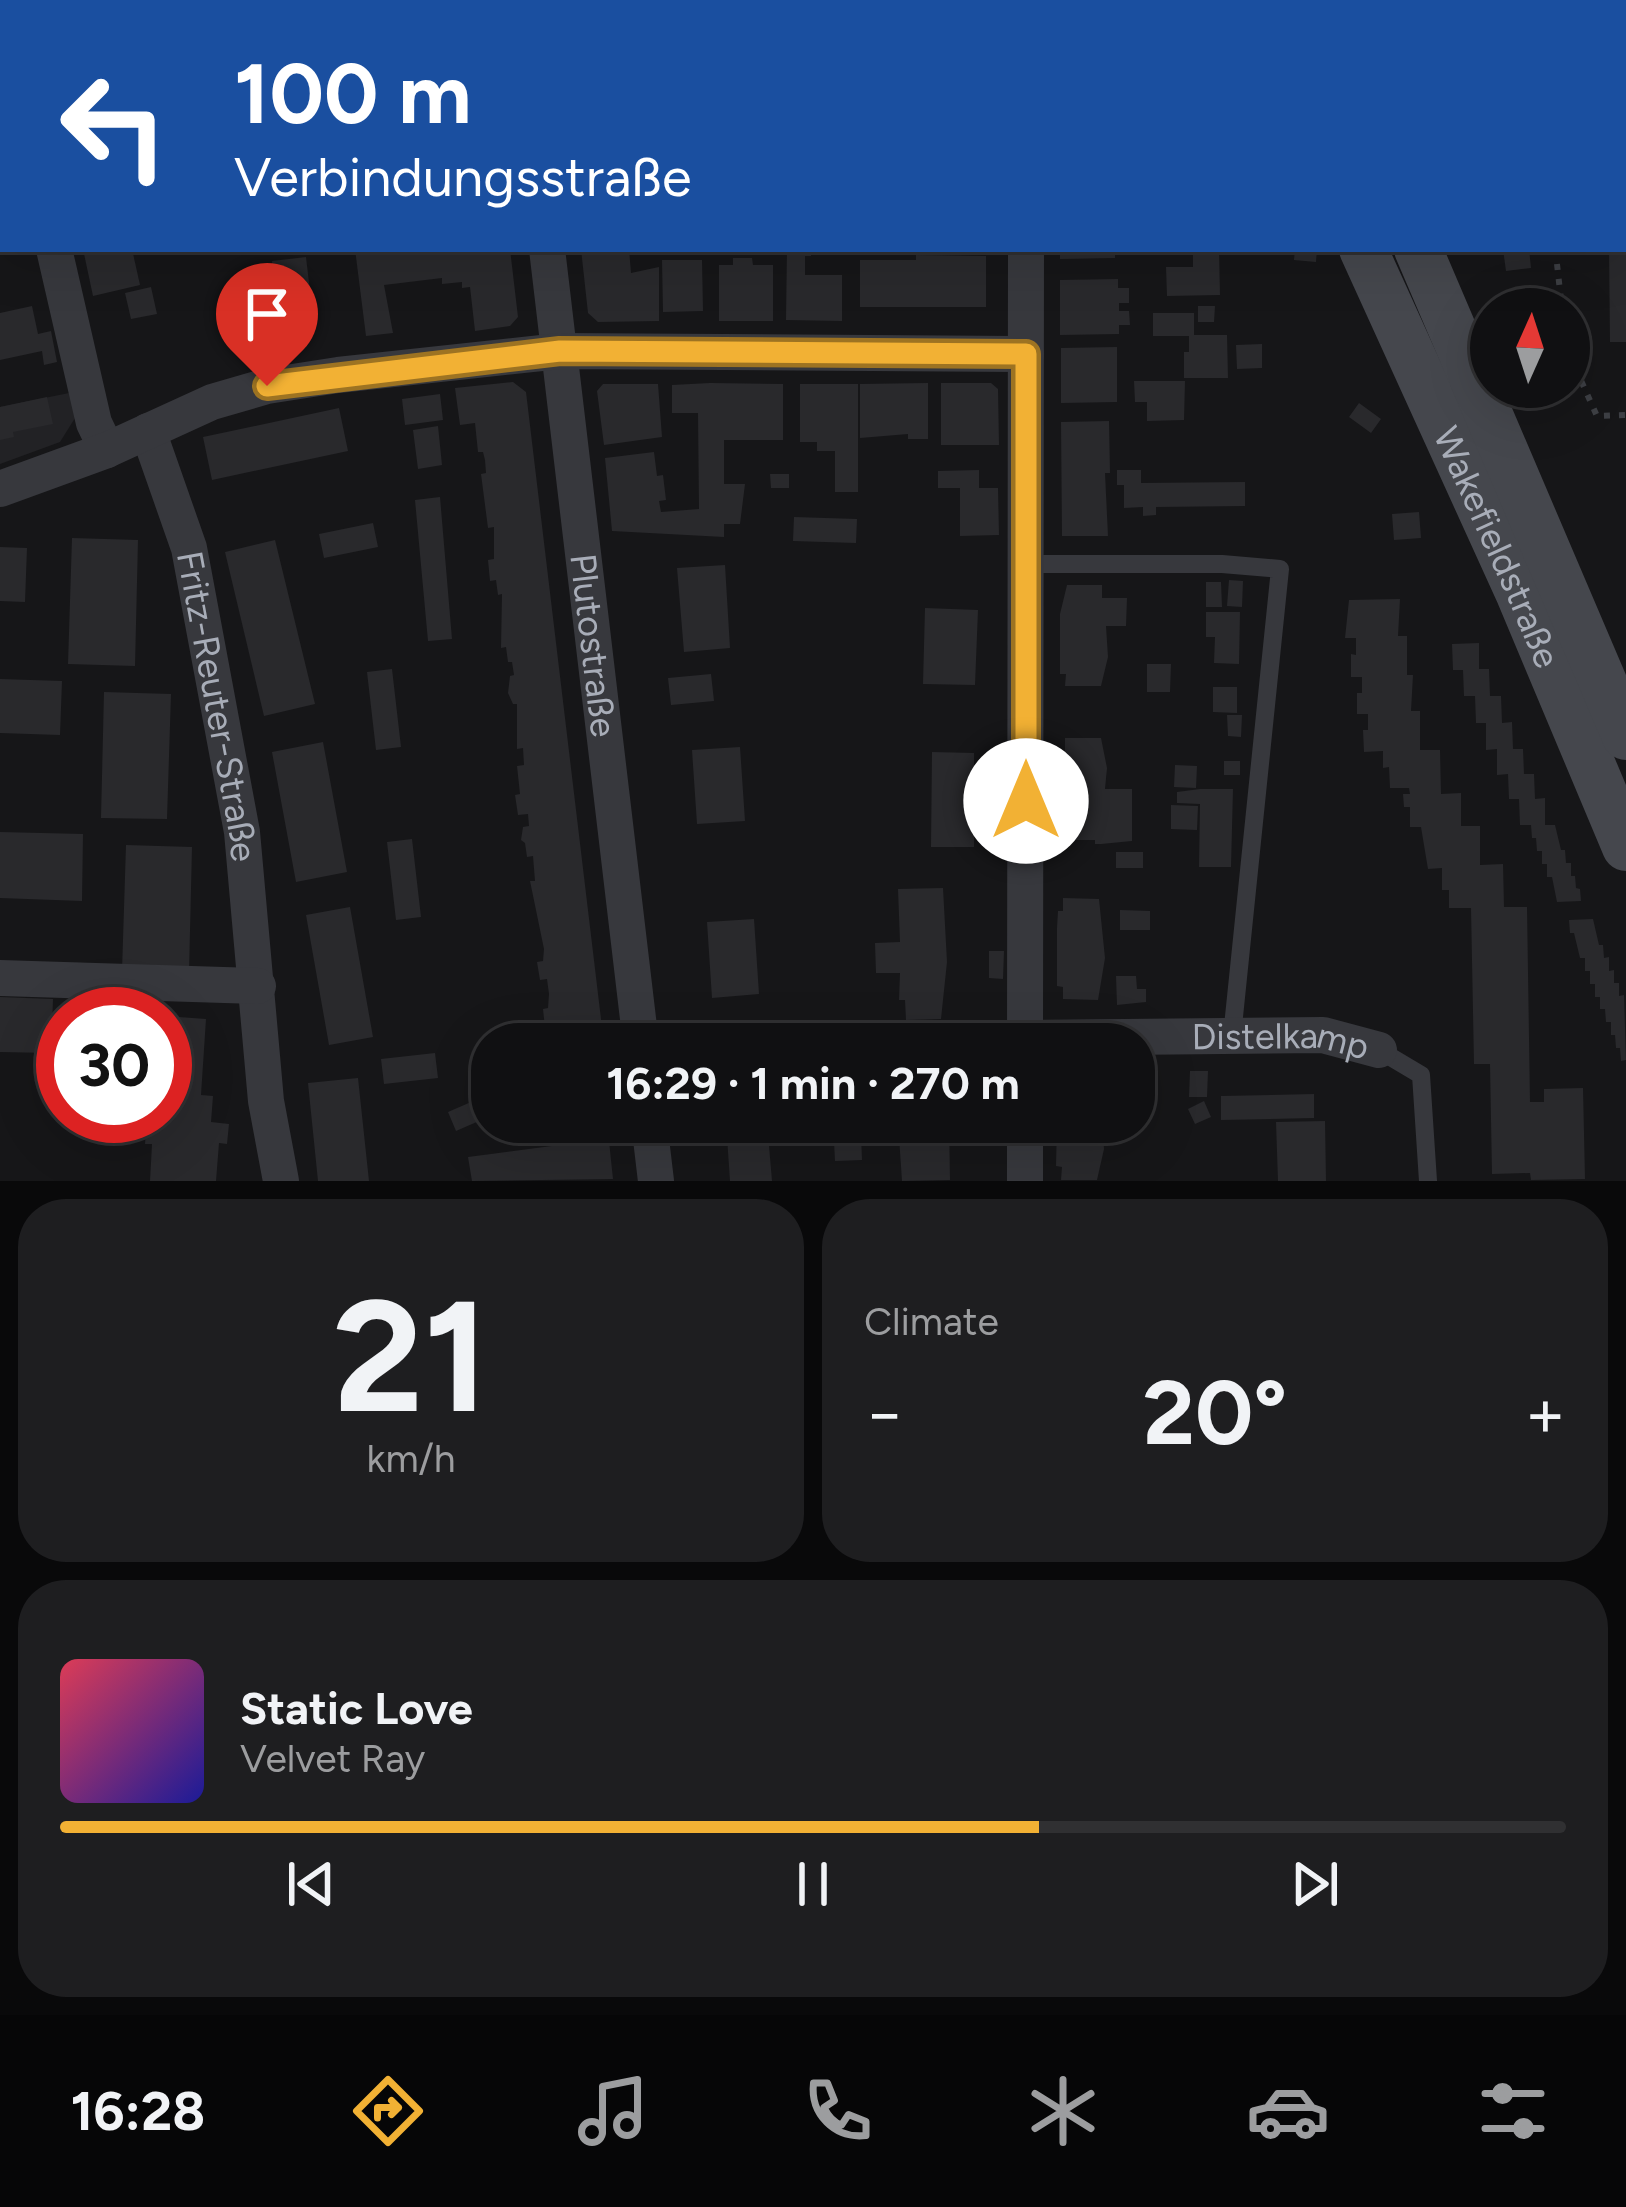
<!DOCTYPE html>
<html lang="en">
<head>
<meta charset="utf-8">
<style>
	:root { --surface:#101012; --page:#1e1e20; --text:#f1f3f6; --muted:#9c9d9f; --line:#303032; --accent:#f2b134 }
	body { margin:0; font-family:Figtree,sans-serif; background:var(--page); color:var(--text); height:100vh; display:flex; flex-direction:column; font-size:45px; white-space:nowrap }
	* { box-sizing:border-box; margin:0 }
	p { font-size:39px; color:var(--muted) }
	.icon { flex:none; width:66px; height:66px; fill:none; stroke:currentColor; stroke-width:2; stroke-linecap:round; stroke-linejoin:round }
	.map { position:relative; height:1181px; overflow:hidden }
	.panel { display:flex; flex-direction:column; gap:18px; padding:18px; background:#09090a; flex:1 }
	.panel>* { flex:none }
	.hud { position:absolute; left:0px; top:0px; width:1626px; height:252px; box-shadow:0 12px 48px #0002,0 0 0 3px var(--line); background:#1a4fa0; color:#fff; overflow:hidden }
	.needle { width:78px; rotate:3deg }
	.tools { position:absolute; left:1470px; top:288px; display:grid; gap:24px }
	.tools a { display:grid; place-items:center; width:120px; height:120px; border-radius:50%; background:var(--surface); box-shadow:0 12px 48px #0002,0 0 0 3px var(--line); font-size:60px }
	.speed { position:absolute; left:36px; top:987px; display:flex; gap:24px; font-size:60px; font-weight:700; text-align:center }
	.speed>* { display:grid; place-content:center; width:156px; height:156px; border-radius:50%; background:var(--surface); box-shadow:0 12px 48px #0002,0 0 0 3px var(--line); line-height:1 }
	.speed .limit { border:18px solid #d22; background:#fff; color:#111 }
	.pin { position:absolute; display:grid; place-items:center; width:102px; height:102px; color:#fff; margin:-123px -51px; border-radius:50% 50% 50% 0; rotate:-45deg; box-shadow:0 0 12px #0007 }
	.pin .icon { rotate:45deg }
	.me { position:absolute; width:132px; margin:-66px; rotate:0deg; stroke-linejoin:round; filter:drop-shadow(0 0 9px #0008) }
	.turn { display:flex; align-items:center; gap:42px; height:252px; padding:0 36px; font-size:54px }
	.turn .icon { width:156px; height:156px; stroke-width:2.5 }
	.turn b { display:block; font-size:84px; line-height:102px }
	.big { font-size:90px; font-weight:700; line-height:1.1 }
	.panel .card { flex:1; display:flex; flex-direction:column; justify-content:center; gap:18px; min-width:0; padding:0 42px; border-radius:48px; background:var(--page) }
	.panel .dial { align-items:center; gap:0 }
	.dial b { font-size:156px; line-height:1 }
	.song { display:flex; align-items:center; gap:36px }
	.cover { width:144px; height:144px; border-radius:18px; background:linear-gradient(135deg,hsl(350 70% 55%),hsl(240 70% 35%)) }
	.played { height:12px; border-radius:6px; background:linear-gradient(90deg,var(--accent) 65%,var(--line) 65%) }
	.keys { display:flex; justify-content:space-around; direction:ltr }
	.heat { display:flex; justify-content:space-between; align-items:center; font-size:66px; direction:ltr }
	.panel .tiles { flex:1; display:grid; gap:18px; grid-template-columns:1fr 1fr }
	.card:last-child { grid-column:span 2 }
	.trip { position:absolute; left:471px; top:1023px; width:684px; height:120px; border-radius:48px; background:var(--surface); box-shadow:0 12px 48px #0002,0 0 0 3px var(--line); font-weight:700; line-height:120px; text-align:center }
	.dock { display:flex; height:192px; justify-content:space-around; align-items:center; background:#060607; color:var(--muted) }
	.dock .icon { width:84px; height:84px }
	.dock .selected { color:var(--accent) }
	.dock b { font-size:54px; color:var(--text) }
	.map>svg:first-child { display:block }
</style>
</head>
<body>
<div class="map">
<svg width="1626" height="1181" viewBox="0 0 1626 1181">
	<rect width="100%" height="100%" fill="#161618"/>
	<!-- built -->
	<path fill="#222225" d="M 74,392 L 75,418 L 60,442 L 0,464 L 0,407 Z"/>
	<!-- building -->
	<path fill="#29292c" d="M 83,249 L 132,249 L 140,285 L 93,296 Z
		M 355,249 L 454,249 L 454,253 L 467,249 L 510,249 L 518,317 L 510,326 L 475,331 L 470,287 L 462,288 L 462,282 L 442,284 L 442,278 L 384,285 L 393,333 L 366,336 Z
		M 581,249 L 629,249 L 631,273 L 659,267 L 659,321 L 598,322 L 588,313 Z
		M 787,249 L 811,249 L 811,256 L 805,256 L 805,275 L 842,275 L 842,321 L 786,320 Z
		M 1060,249 L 1115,249 L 1115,258 L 1060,259 Z
		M 1193,249 L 1219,249 L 1220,295 L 1167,296 L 1166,267 L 1193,267 Z
		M 1295,249 L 1317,249 L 1316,262 L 1294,260 Z
		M 1503,249 L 1529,249 L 1531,268 L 1506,271 Z
		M 1609,249 L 1626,249 L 1626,342 L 1610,342 Z
		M 916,255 L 986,256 L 986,307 L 860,307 L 860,260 L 916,260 Z
		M 306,257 L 313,317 L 259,331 L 249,281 L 274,279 L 272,261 Z
		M 733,258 L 752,258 L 753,265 L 773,265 L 773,321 L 719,321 L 719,265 L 733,265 Z
		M 662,260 L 702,260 L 703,311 L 663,312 Z
		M 1118,279 L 1118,288 L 1129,288 L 1129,303 L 1119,303 L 1119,311 L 1129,311 L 1130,325 L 1119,325 L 1119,334 L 1060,335 L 1060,280 Z
		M 151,287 L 157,314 L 131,319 L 125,293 Z
		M 32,306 L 38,334 L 51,331 L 57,362 L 44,365 L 42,351 L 0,360 L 0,313 Z
		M 1198,306 L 1215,306 L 1214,322 L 1198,322 Z
		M 1153,313 L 1194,313 L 1194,335 L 1227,335 L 1228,378 L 1184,378 L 1184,352 L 1189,352 L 1189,336 L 1153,336 Z
		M 1262,344 L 1262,368 L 1237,369 L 1236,345 Z
		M 1117,347 L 1117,402 L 1061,403 L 1061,348 Z
		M 1134,381 L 1185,381 L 1184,420 L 1147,421 L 1147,402 L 1135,402 Z
		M 513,382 L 526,392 L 604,1044 L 552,1044 L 550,1028 L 545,1028 L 543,1009 L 548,1008 L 549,994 L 547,979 L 540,980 L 537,962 L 543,961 L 544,949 L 530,881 L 535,881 L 533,856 L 527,857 L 525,843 L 521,840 L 523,827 L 529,826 L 528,814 L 518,815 L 515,795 L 520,794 L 517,766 L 524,765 L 523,748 L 517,749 L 517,704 L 513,704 L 508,693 L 510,676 L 514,675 L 512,662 L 508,662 L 506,647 L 501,648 L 502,594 L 498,595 L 496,580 L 490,581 L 488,560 L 494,559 L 494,527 L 488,528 L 481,474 L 486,473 L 485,460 L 483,452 L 478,452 L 475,423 L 460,425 L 455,388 Z
		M 710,383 L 783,384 L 783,440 L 724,440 L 724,484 L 745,484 L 740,524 L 724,524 L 724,537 L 612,531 L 605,458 L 654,452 L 657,476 L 663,475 L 666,500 L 659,501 L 661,512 L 699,509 L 698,413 L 672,413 L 672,385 Z
		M 928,383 L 928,439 L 908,439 L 908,434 L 860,438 L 860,384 Z
		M 941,383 L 991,383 L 998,389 L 999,445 L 941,445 Z
		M 603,384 L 658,384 L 662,437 L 604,445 L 597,391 Z
		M 800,384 L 858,384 L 858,492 L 835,492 L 835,451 L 817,451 L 817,442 L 800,442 Z
		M 440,394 L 443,420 L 405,425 L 402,399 Z
		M 47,397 L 53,424 L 13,432 L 14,437 L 0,440 L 0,407 Z
		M 1359,403 L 1381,419 L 1371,433 L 1349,417 Z
		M 339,408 L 348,451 L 212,480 L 203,437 Z
		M 1109,421 L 1110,473 L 1105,473 L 1108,536 L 1062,536 L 1061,422 Z
		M 438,426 L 442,465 L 418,469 L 413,430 Z
		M 979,470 L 979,488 L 998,488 L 999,535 L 960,536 L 960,488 L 938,488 L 938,471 Z
		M 1117,470 L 1141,470 L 1141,483 L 1245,482 L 1245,506 L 1156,507 L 1156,515 L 1143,516 L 1143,507 L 1124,508 L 1124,485 L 1117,485 Z
		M 770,474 L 789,474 L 789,488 L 771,488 Z
		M 440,497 L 452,639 L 428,641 L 415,500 Z
		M 1419,512 L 1421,538 L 1394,540 L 1392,514 Z
		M 794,517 L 857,519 L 856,543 L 793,541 Z
		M 373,523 L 378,547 L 324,558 L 319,534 Z
		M 72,538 L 138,540 L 135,666 L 68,664 Z
		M 275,540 L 315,704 L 264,716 L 225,552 Z
		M 0,547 L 27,548 L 25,602 L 0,601 Z
		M 725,565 L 730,648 L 684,652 L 677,568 Z
		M 1229,580 L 1243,581 L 1242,607 L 1227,606 Z
		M 1206,582 L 1221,582 L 1222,607 L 1206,607 Z
		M 1067,585 L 1102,585 L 1102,598 L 1127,598 L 1126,626 L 1106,626 L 1108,657 L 1101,686 L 1065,686 L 1066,674 L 1060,674 L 1060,614 Z
		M 1400,599 L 1398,636 L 1407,636 L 1407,675 L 1413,675 L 1411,711 L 1420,711 L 1420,750 L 1440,750 L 1441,794 L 1461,793 L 1461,826 L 1480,826 L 1480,865 L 1503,864 L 1504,907 L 1527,907 L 1530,1102 L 1544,1102 L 1544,1089 L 1583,1088 L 1585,1179 L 1531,1180 L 1530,1173 L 1492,1174 L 1490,1064 L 1474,1064 L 1471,908 L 1449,908 L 1449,890 L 1442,890 L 1442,868 L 1428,869 L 1421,827 L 1410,827 L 1410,807 L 1404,807 L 1403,794 L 1410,794 L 1409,788 L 1390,788 L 1389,767 L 1383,768 L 1383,751 L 1364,752 L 1363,730 L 1368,730 L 1368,714 L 1357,714 L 1357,693 L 1362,693 L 1362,677 L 1351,677 L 1351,654 L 1356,655 L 1356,638 L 1345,638 L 1349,600 Z
		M 925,608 L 978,610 L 975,685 L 923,684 Z
		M 1206,612 L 1240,612 L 1239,664 L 1214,663 L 1215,637 L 1206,637 Z
		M 1479,643 L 1479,669 L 1489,669 L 1490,696 L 1501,696 L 1502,723 L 1512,722 L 1513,749 L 1523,749 L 1524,774 L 1534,774 L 1535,799 L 1545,798 L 1545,825 L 1555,825 L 1561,850 L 1565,850 L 1566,863 L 1571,863 L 1571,876 L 1575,876 L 1576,888 L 1580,889 L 1581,901 L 1557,902 L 1552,877 L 1547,877 L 1547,864 L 1542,864 L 1542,851 L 1537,851 L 1536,838 L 1532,838 L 1531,825 L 1520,825 L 1519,799 L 1509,799 L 1508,774 L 1497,775 L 1497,749 L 1486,750 L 1486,723 L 1476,723 L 1475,696 L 1464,696 L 1463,670 L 1453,670 L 1452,644 Z
		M 1147,664 L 1171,664 L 1170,692 L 1147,692 Z
		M 392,669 L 401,747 L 376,750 L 367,672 Z
		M 711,674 L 714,701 L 671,705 L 668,678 Z
		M 0,679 L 62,681 L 60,735 L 0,733 Z
		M 1213,687 L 1237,687 L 1237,713 L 1213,712 Z
		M 104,692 L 171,694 L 167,819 L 101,818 Z
		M 1227,715 L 1242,715 L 1241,737 L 1228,736 Z
		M 1065,738 L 1101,738 L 1107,768 L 1105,789 L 1132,789 L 1132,841 L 1101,844 L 1095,844 L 1095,840 L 1064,840 L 1058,809 L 1060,751 L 1065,751 Z
		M 323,742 L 347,872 L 296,882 L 272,752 Z
		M 740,747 L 745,821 L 697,824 L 692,750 Z
		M 932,752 L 974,753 L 974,847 L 931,847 Z
		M 1224,761 L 1240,761 L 1240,775 L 1224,775 Z
		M 1175,765 L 1197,766 L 1196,788 L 1174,787 Z
		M 1200,789 L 1233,789 L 1231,867 L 1199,867 L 1200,804 L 1177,803 L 1177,792 Z
		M 1171,805 L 1198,806 L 1197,830 L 1171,829 Z
		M 0,832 L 83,834 L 82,901 L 0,898 Z
		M 412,839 L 421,917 L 396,920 L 387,842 Z
		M 126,845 L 192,847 L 189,973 L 122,971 Z
		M 1116,852 L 1143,852 L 1143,868 L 1116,868 Z
		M 943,888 L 947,962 L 941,1019 L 906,1020 L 905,1000 L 899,1000 L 900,973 L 876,973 L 875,943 L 900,942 L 898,889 Z
		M 1063,898 L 1099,899 L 1105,958 L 1098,1000 L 1063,999 L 1063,987 L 1057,986 L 1057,928 L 1058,911 L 1063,911 Z
		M 350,907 L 373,1037 L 329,1045 L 306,915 Z
		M 1120,910 L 1150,911 L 1150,930 L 1120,930 Z
		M 754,919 L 759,994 L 712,998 L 707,922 Z
		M 1593,919 L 1599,945 L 1603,945 L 1604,958 L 1609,957 L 1609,971 L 1614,970 L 1614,983 L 1619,983 L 1619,996 L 1624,995 L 1626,1060 L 1621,1061 L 1620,1048 L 1616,1048 L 1615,1035 L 1611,1035 L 1611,1022 L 1606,1022 L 1605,1009 L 1600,1009 L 1600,997 L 1595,997 L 1595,984 L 1590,984 L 1590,971 L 1585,971 L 1585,958 L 1580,958 L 1574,933 L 1570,933 L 1569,920 Z
		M 989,951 L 1004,951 L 1003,979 L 989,978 Z
		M 1116,976 L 1136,976 L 1137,989 L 1146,989 L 1146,1002 L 1117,1005 Z
		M 0,997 L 53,999 L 51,1053 L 0,1052 Z
		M 165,1016 L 206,1019 L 201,1095 L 213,1096 L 211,1122 L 229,1124 L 227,1144 L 219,1143 L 216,1181 L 150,1181 L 152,1144 L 145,1144 L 147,1116 L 165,1116 Z
		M 435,1053 L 438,1078 L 384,1084 L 381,1059 Z
		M 1190,1071 L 1208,1071 L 1207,1097 L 1189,1097 Z
		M 358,1078 L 369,1181 L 318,1181 L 308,1083 Z
		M 1314,1094 L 1314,1118 L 1221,1120 L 1221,1096 Z
		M 1204,1101 L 1211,1117 L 1195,1124 L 1188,1109 Z
		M 471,1102 L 479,1121 L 456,1131 L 448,1112 Z
		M 1325,1121 L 1326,1181 L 1278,1181 L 1276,1122 Z
		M 556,1122 L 607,1122 L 613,1179 L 472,1181 L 468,1157 L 559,1145 Z
		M 726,1122 L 767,1122 L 772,1181 L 730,1181 Z
		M 833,1122 L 847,1122 L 848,1134 L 861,1134 L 862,1160 L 835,1161 Z
		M 898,1122 L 949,1122 L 950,1180 L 902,1181 Z
		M 1057,1122 L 1102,1122 L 1104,1149 L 1097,1180 L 1061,1180 L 1062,1167 L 1056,1166 Z"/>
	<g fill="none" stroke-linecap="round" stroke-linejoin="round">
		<!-- path -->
		<path stroke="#3d3f44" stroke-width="6" stroke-dasharray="6 9" stroke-linecap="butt" d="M 1557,264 L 1562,309
			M 1569,354 L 1597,416 L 1626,415"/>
		<!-- lane -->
		<path stroke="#37383d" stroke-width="18" d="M 1026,564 L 1222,564 L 1280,569 L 1232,1036
			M 1379,1050 L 1421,1075 L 1428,1181"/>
		<!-- street -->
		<g stroke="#37383d" stroke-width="36">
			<path d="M 99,0 L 99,3"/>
			<path d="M 516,0 L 516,3"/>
			<path d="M 1026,0 L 1026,3"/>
			<path d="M 0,108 L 3,110"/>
			<path d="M 54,249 L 94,423 L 107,450"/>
			<path id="s1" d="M 547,249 L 641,1044"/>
			<path id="s2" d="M 148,431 L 189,548 L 242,832 L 266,1101 L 281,1181"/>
			<path d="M 0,489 L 107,450 L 212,402 L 267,386 L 338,375 L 560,351 L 1026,354"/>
			<path d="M 0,978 L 258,986"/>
			<path id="s3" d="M 957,1044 L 1025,1038 L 1323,1035 L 1379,1050"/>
			<path d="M 1025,1044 L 1026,249"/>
			<path d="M 649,1122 L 656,1181"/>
			<path d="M 1025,1181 L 1025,1122"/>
		</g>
		<!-- secondary -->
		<g stroke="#45474d" stroke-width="48">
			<path d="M 1251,0 L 1252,3"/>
			<path d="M 1305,0 L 1307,3"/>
			<path d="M 1377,3 L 1379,0"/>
			<path id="s4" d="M 1363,249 L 1519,592 L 1626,847"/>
			<path d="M 1418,249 L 1626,736"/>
		</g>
	</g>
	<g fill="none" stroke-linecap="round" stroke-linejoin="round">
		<!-- route casing -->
		<g stroke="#9d7322" stroke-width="30">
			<path id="route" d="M 267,386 L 560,351 L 1026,354 L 1026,801"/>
		</g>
		<!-- route -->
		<use href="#route" stroke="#f2b134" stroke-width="21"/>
	</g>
	<g text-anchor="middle" stroke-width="12" stroke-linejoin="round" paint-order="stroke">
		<!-- street labels -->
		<g font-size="36" fill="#a8adb8" stroke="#111113">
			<text dy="13" stroke="none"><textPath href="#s4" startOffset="327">Wakefieldstraße</textPath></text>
			<text dy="13" stroke="none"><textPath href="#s1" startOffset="399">Plutostraße</textPath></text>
			<text dy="13" stroke="none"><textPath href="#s2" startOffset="285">Fritz-Reuter-Straße</textPath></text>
			<text dy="13" stroke="none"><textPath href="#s3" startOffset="324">Distelkamp</textPath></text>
		</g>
	</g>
</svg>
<div class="tools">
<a><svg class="needle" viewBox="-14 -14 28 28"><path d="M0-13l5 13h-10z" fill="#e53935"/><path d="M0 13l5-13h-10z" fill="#9c9d9f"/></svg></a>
</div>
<div class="speed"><div class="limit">30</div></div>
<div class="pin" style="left:267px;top:386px;background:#d93025"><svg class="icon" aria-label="arrive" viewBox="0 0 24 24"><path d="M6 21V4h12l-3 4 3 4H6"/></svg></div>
<svg class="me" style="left:1026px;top:801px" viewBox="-20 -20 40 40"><circle r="19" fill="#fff"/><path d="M0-13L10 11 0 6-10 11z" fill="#f2b134"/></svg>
<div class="trip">16:29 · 1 min · 270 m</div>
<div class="hud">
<div class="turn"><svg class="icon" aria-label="left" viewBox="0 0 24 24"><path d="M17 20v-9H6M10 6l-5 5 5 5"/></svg><div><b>100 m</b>Verbindungsstraße</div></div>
</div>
</div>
<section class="panel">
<div class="tiles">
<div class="card dial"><b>21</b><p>km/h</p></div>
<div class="card"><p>Climate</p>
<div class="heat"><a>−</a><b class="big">20°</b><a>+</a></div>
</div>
<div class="card">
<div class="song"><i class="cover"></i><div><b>Static Love</b><p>Velvet Ray</p></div></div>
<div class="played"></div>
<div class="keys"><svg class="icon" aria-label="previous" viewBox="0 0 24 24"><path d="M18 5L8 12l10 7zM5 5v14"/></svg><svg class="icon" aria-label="pause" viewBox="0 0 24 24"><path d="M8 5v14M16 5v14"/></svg><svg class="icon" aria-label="next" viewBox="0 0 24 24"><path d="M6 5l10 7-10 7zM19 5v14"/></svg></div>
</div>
</div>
</section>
<nav class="dock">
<b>16:28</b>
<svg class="icon selected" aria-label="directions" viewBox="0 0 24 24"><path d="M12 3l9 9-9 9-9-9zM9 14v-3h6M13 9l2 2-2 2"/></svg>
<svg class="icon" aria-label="music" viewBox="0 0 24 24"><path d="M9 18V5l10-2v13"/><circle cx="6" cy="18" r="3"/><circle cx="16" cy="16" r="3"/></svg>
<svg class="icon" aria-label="phone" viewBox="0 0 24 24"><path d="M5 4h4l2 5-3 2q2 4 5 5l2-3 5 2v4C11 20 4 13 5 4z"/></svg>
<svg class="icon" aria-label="climate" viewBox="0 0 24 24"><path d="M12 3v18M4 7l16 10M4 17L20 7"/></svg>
<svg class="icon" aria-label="car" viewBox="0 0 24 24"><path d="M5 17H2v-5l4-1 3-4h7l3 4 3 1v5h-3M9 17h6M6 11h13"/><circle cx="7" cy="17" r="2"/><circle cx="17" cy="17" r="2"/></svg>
<svg class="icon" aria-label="filters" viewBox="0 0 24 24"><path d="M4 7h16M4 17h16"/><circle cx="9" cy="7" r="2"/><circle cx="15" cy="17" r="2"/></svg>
</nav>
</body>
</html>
